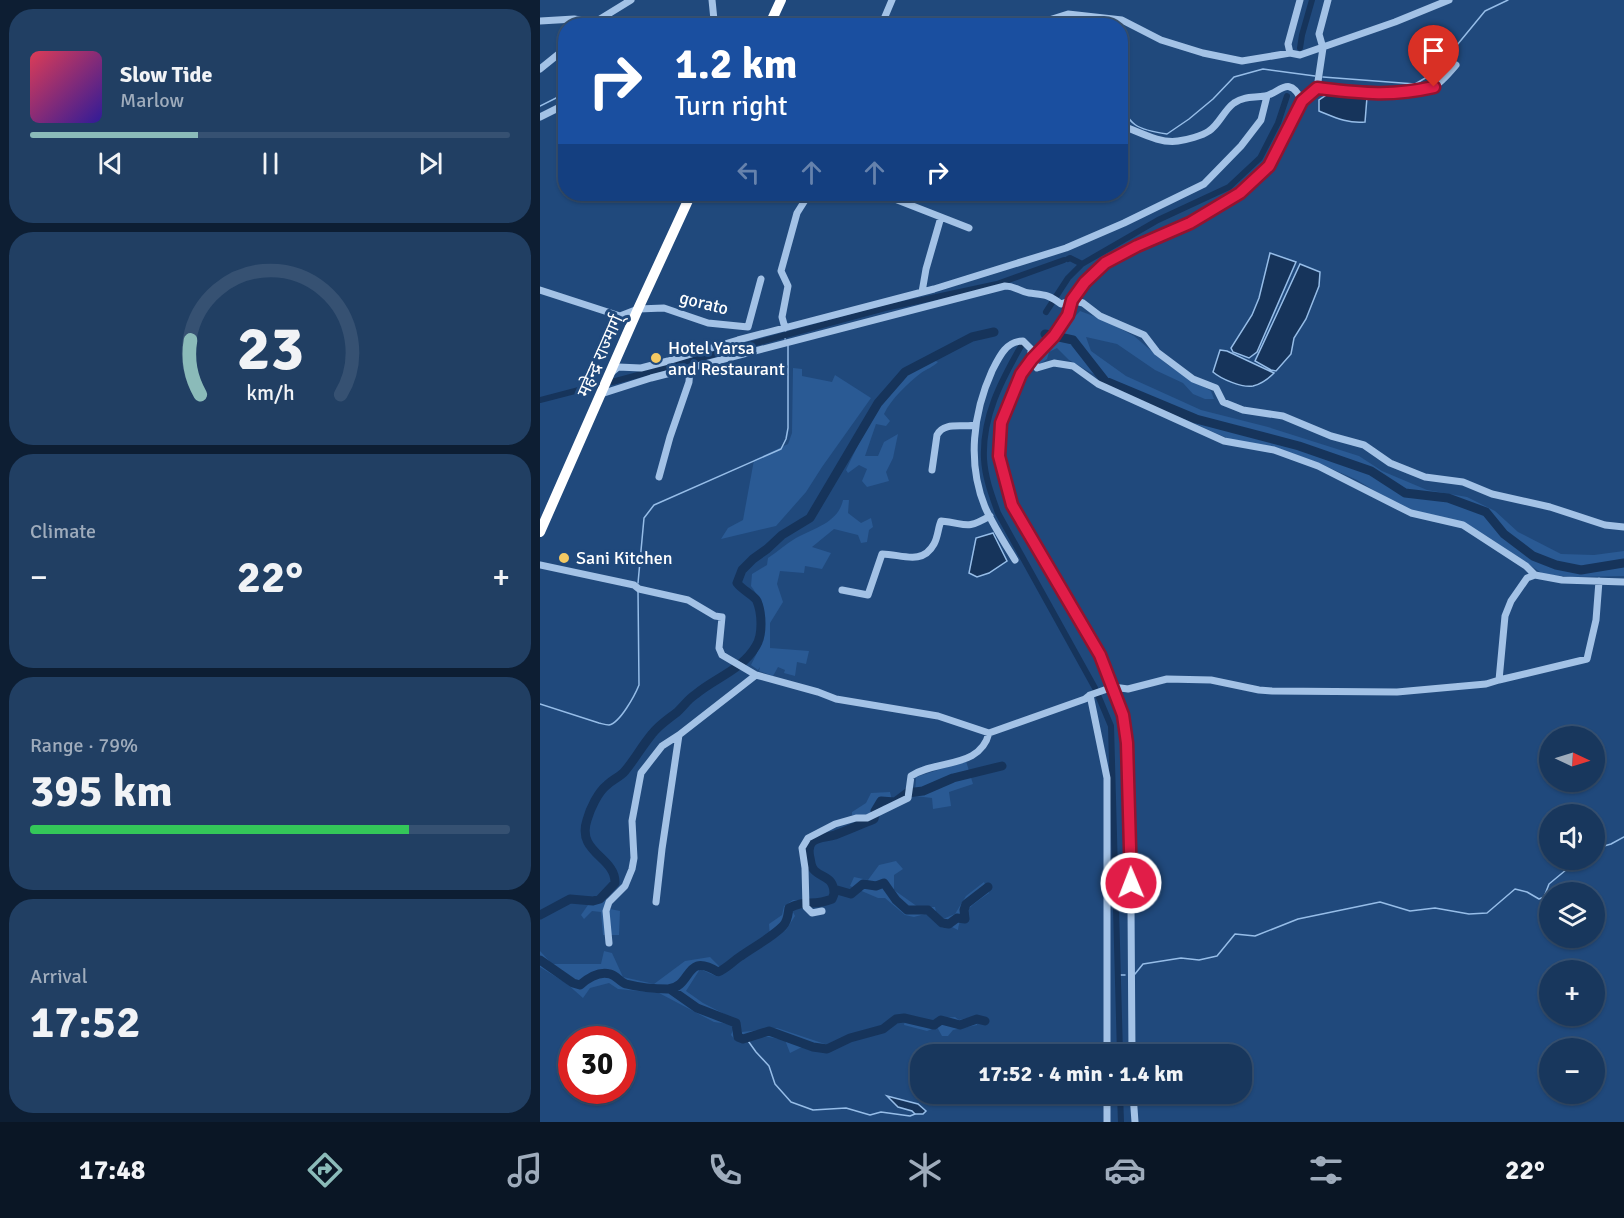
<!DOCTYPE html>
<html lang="en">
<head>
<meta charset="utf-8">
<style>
	:root { --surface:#18375d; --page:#213f63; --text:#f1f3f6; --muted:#9facbc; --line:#365172; --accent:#8bbbb9 }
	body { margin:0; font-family:Signika,"Noto Sans Devanagari",sans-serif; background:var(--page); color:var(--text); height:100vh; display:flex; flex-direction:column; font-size:22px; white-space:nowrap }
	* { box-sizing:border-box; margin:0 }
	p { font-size:20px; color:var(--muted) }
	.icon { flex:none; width:33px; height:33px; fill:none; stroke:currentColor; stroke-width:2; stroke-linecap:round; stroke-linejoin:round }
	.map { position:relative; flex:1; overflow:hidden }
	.panel { display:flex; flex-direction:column; gap:9px; padding:9px; background:#0d1e33; width:540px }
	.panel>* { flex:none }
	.banner { position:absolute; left:18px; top:18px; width:570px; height:183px; border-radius:24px; box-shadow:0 2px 4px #0004,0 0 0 2px var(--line); background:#1a4fa0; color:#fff; overflow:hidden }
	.needle { width:39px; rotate:94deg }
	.fabs { position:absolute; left:999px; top:726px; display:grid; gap:12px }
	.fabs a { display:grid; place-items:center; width:66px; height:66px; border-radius:50%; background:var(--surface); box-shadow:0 2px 4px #0004,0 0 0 2px var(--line); font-size:30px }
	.speed { position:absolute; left:18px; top:1026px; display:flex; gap:12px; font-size:30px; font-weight:700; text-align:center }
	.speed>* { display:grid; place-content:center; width:78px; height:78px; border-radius:50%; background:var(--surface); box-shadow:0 2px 4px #0004,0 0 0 2px var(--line); line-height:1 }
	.speed .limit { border:9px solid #d22; background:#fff; color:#111 }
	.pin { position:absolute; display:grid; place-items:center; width:51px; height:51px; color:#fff; margin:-62px -26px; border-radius:50% 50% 50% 0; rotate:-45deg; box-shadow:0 0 6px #0007 }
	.pin .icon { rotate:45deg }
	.me { position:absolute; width:66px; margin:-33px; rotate:359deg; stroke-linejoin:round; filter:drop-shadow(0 0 4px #0008) }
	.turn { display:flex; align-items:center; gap:21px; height:126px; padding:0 18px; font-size:27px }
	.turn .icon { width:78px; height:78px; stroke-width:2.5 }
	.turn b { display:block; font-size:42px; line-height:51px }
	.lanes { display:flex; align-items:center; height:57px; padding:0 18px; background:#0003; justify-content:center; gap:30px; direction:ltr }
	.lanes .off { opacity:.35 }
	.big { font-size:45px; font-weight:700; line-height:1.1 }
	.panel .widget { flex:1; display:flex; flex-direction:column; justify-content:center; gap:9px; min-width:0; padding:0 21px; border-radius:24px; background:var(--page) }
	.panel .dial { align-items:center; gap:0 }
	.dial svg { height:156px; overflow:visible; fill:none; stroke:var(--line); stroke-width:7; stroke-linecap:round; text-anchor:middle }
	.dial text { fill:var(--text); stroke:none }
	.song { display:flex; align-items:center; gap:18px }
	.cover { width:72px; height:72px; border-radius:9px; background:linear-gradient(135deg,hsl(350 70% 55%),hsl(250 70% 35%)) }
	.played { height:6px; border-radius:3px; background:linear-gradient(90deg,var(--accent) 35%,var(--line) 35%) }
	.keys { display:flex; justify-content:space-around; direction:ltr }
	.heat { display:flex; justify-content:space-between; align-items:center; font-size:33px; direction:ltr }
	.charge { height:9px; border-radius:4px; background:linear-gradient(90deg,#34c759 79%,var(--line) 0) }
	.trip { position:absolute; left:370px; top:1044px; width:342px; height:60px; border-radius:24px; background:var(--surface); box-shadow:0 2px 4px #0004,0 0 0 2px var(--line); font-weight:700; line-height:60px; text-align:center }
	.tabs { display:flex; height:96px; justify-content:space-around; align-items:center; background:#0a1625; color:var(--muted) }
	.tabs .icon { width:42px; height:42px }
	.tabs .active { color:var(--accent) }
	.tabs b { font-size:27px; color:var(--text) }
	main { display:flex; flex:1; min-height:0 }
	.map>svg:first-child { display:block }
</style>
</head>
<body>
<main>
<section class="panel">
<div class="widget">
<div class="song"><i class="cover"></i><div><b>Slow Tide</b><p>Marlow</p></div></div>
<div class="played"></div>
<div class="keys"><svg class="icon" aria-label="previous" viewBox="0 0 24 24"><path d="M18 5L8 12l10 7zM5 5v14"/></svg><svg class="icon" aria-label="pause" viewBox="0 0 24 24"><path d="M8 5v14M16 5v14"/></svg><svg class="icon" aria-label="next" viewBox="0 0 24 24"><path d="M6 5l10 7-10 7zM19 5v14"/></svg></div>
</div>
<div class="widget dial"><svg viewBox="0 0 100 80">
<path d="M14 69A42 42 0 1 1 86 69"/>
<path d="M14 69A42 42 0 0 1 9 41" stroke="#8bbbb9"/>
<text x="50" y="56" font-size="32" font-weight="700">23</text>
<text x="50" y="72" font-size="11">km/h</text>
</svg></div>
<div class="widget"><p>Climate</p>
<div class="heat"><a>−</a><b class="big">22°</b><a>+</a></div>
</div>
<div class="widget"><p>Range · 79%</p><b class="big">395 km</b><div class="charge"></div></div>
<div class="widget"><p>Arrival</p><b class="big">17:52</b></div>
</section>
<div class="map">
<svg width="1084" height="1122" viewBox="0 0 1084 1122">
	<rect width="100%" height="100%" fill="#20497c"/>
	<!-- green -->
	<path fill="#2a5a94" d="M 540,311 L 564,320 L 594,336 L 628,365 L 671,391 L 674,399 L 665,399 L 653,394 L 643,383 L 615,370 L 577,344 L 546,337 L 551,351 L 586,376 L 661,410 L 728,427 L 819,456 L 842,471 L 887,490 L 927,497 L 955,511 L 978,532 L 1021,554 L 1054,555 L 1084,551 L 1084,576 L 1033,577 L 1003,574 L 948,537 L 915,520 L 871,510 L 848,499 L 817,480 L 774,461 L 731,446 L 692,440 L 671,431 L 589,392 L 548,371 L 529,360 L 517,348 L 509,352 L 507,359 L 500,364 L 495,360 Z
		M 391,359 L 398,362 C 393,367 387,369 381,373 C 368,383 351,399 344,414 L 350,421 L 346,426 L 336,424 L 325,456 L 338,456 L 344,442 L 358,434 L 353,458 L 346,472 L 349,481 L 327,487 L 322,481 L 327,469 L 319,465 L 308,473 L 306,470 L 340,399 L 351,382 Z
		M 253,368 L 262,369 L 262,376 L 292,382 L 295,375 L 331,398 L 282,467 L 266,492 L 236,526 L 181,539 L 188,528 L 203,520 L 214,460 L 248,444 L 252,433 Z
		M 303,500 L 309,500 L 308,513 L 321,523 L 331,518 L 333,527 L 329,530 L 327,542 L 321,543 L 318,535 L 294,529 L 272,547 L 291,553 L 282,569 L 265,566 L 264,573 L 240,571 L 237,584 L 243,602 L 230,623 L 230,648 L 269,651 L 266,664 L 257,662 L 255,676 L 244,673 L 245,670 L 238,667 L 233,676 L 219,671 L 220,667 L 218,670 L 211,665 C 226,638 231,612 211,586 L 212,574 L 227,565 L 228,558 C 237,552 246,544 256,538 C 274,528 298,523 303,500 Z
		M 426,761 L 433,784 L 409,792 L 411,806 L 393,809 L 392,798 L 375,796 L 376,777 Z
		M 350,792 L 353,804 L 326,816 L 312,815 L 312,812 L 326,803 L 331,793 Z
		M 356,861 L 363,869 L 354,875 L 354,890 L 378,907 L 395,907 L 397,916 L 403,919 L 415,914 L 426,896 L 444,882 L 449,893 C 435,903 420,912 418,930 L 410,926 L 402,928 L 389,915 L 385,914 L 374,917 L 365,915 L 345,898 L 338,898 L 310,886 L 314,877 L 328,880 L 339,865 Z
		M 66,897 L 69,900 L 70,909 L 80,911 L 79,935 L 63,935 L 61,912 L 52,911 L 44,919 L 41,915 L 48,905 L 59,903 Z
		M 253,900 L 261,900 L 263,906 L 252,910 L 255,916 L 246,930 L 230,937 L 229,924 L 242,915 L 244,906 Z
		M 0,951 L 12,964 L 61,964 L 64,951 L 72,953 L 83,977 L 114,984 L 145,961 L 170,957 L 182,969 L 178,977 L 160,969 L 146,991 L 163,1003 L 198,1021 L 202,1032 L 237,1028 L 288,1045 L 300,1041 L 302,1046 C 288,1051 276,1054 262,1047 L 250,1053 L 245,1040 L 223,1036 L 196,1041 L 191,1035 L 194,1027 L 189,1024 L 174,1022 L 119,993 L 78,989 L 69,983 L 50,988 L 43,998 L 26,983 L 0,967 Z
		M 435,1016 L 437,1025 L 413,1030 L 408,1036 L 402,1036 L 397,1027 L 387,1031 L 364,1025 L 366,1017 L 391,1023 L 402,1018 L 415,1017 L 419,1020 Z"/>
	<!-- water -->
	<path fill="#16345b" stroke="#96bde8" stroke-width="1.5" d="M 788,94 L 827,97 L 825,122 C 808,124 794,117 779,111 L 779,100 Z
		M 730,253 L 756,262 L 717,352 L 709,358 L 693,352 L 691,348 L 712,315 L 719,298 Z
		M 760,264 L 780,272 L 779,286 L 766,319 L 754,338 L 751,354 L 736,371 L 731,370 L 715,361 Z
		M 680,350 L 687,351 L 734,373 C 728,379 721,384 713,386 C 702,388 681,379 673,372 Z
		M 453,533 L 467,561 L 449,573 L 437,577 L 429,573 L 436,538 Z
		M 347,1096 L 378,1104 L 386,1111 L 383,1114 L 375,1114 L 372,1111 L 358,1107 Z"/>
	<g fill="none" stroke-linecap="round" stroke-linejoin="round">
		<!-- stream -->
		<path stroke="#96bde8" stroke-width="1.5" d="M 783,77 L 875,84 L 894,73 L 945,11 L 968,0
			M 580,96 C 586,126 599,130 627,134 L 649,119 L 673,99 L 694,77 L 723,69 L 775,76
			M 0,106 L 26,93
			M 245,336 L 245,339
			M 98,583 L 104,518 L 114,505 L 241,449 L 246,439 L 248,428 L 248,346
			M 0,704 L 59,723 C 63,724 66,725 69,725 C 80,723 95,695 99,685 L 98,591
			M 1054,849 L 1071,844 L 1084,837
			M 595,974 L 603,964 L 641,958 L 659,960 L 677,956 L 695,934 L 715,936 L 758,919 L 840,902 L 870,911 L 895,908 L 929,914 L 947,913 L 975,889 L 987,892 L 999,899 L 1004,897 L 1009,884 L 1038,860
			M 578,975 L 585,975
			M 206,1038 L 216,1052 L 229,1066 L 235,1084 L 251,1102 L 273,1110 L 306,1108 L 330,1115 L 341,1112 L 370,1116 L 375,1114"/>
		<!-- canal -->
		<path stroke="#16345b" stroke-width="6" d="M 760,48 L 762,35 L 772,0
			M 528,259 L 530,258 L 542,264
			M 506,312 L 528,278 L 542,264 L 618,220 L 689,187 L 720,158 L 738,123 L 747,96
			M 481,346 C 461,381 442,417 444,459 C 445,478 452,496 458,513 L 555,688 L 571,726 L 580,1054
			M 72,382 L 345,308 L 457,284 L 524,260
			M 0,400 L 58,385
			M 580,1094 L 581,1122"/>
		<!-- river -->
		<path stroke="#16345b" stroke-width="9" d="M 505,334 L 533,340 L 565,381 L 656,419 L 759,446 L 831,471 L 865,493 L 908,498 L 946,512 L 964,534 L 993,556 L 1016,565 L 1041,570 L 1084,563
			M 335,811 L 341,801 L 355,802 L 367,793 L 383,791 L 413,778 L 462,766
			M 294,892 L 297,890 L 311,894 L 323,884 L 336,886 L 344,883 L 356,900 L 367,910 L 388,910 L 402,923 L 409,924 L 417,918 L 425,919 L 424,910 L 426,904 L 448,887
			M 0,915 L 30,899 L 53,901 L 60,899 L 75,883 C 76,857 36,853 47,820 C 50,809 58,792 67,785 C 73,779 80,777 85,771 C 95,759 102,746 112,734 C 119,725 127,720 136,713 C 143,707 148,699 156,694 C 175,678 203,669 216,646 C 223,635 222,613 217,601 C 215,596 202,590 197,583 L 202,570 L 213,559 L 227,549 L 242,535 L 270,518 L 338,403 L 365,372 L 432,337 L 454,332
			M 0,960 L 33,983 L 40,985 C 48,978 59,971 70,974 C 76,975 80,982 86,984 C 98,987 116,989 128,989 C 153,987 144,951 178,972 C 187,968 193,961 201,956 C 215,946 231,938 243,926 C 248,921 248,914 249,908 C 266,899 273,907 292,899 L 294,894 C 294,877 284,879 275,871 C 271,868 271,863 270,858 C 265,836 281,839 295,835 C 308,830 322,824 334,819 L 335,815
			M 130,989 L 157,1008 L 196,1023 L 198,1037 L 203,1039 L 229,1031 L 273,1047 L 287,1049 L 310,1038 L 343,1029 L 356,1019 L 364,1018 L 394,1025 L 401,1020 L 420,1025 L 437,1019 L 445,1021"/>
		<!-- minor -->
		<path stroke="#a3c2e6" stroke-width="7" d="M 172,0 L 174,20
			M 0,21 L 34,19 L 54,22
			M 52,24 L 91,0
			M 341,26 L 352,0
			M 490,26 L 528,14 L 582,20 L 621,40 L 663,53 L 702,61 L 750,53 L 760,55 L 855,22 L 909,0
			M 750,53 L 748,44 L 760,0
			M 0,69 L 26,48
			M 777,88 C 811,92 861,101 893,87 C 901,83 910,72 916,65
			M 0,117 L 26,104
			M 580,125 C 598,131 619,144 638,141 C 646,140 662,136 669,131 C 679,125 684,110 694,103 C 705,96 712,98 725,96 C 739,94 749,73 762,101
			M 342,194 L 429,228
			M 0,290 L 80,316 L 98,309 L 124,308 L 168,323 L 208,327 L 221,279
			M 382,292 L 386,269 L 401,217
			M 245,328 L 242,317 L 248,286 L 241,271 L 257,213 L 269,194
			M 150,368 L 465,286 C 476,286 480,292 489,293 C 504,295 508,294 521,304 L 532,300 L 543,303 L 560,316 L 604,335 L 617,352 L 653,379 L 676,388 L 683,402 L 703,410 L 743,416 L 791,436 L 824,445 L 850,463 L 885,477 L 923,482 L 952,494 L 1010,507 L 1065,525 L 1084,527
			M 72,372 L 78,367 L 101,368 L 128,361 L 198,340 L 394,289 L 526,248 L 584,223 L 664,184 L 701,146 L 721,120 L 727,96
			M 61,394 L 111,378 L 150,368 L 149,382 L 130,437 L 119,477
			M 392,470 L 397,435 C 404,421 423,428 436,425
			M 475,560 C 464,542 453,525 445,507 C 427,463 433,413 452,371 C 459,357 466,341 483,341 L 491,349 L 491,357 L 497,368 L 514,363 L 533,366 L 558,384 L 684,441 L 734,450 L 778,466 L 871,513 L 923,525 L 986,566 L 995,575
			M 0,565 L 94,585 L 99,589 L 148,600 L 175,616 L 182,617 L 179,648 L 182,655 L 216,675 L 278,692 L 296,699 L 398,716 L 449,733 L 545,699 L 550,695 L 573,687 L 588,689 L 627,679 L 671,680 L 719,690 L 732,691 L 857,692 L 946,684 L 959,680 L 965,616 L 971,601 L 987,578 L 995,575 L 1022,580 L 1084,582
			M 302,590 L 328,595 L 342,554 C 361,554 382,566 394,544 C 398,537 398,528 401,521 C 427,523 424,531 450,516
			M 959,680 L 1047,659 L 1056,620 L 1059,581
			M 550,695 L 567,778 L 567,1054
			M 116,902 L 122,849 L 139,735 L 216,675
			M 282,911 L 272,913 L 266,907 L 265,868 L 262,848 L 268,838 L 295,824 L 316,818 L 327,818 L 368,798 L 371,776 C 397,759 440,769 449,733
			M 69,943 L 66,911 L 69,902 L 85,886 L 92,869 L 94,858 L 92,821 L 101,773 L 122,746 L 139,735
			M 592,1054 L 591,907 L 587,743 L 583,715 L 560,655 L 472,505 L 459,456 L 461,423 L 481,374 L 492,359 L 514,336 L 528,315 L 532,300 L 545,282 L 565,263 L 597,246 L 650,223 L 700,193 L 729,166 L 762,101 L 777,88 L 783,48 L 779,34 L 788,0
			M 567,1094 L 567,1122
			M 593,1094 L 595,1122"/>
		<!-- highway -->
		<path stroke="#fff" stroke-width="10" d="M 229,26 L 241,0
			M 0,532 L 98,309 L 151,194"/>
	</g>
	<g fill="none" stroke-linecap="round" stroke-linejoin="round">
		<!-- route casing -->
		<g stroke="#92132f" stroke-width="15">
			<path id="route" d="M 591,883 L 587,743 L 583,715 L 560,655 L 472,505 L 459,456 L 461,423 L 481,374 L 492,359 L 514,336 L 528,315 L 532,300 L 545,282 L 565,263 L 597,246 L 650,223 L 700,193 L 729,166 L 762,101 L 777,88 C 821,93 850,97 894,87"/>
		</g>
		<!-- route -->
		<use href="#route" stroke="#e11d48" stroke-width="10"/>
	</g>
	<!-- markers -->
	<g fill="#f4c963" stroke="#20497c" stroke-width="2">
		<circle cx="116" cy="358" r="6"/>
		<circle cx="24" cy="558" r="6"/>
	</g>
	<g text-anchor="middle" stroke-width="6" stroke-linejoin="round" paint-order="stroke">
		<!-- street labels -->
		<g font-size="18" fill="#fff" stroke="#20497c">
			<text transform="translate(164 303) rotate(14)" y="6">gorato</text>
			<text transform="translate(60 356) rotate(-66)" y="6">महेन्द्र राज्मार्ग्</text>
		</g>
		<!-- poi labels -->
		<g font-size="18" fill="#fff" stroke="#20497c" text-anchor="start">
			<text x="128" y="354">Hotel Yarsa<tspan x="128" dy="21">and Restaurant</tspan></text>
			<text x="36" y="564">Sani Kitchen</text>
		</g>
	</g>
</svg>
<div class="fabs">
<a><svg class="needle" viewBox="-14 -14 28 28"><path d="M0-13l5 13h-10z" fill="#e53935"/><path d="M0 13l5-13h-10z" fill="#9facbc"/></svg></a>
<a><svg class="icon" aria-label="sound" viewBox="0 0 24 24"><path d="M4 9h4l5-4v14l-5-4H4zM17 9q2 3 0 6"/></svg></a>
<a><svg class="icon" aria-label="layers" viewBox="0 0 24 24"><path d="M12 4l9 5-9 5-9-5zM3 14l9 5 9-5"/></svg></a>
<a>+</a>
<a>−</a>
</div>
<div class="speed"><div class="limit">30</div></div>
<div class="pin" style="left:894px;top:87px;background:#d93025"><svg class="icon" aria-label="arrive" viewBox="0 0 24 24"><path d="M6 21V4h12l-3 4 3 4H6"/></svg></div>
<svg class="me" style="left:591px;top:883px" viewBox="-20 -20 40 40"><circle r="17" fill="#e11d48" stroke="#fff" stroke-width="3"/><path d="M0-11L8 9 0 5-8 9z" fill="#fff"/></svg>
<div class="trip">17:52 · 4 min · 1.4 km</div>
<div class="banner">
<div class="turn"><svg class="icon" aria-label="right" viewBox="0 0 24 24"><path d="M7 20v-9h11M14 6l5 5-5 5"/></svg><div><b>1.2 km</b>Turn right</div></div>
<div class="lanes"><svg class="icon off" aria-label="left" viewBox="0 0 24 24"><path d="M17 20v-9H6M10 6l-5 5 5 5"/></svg><svg class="icon off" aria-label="ahead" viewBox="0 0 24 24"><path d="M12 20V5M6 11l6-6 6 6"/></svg><svg class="icon off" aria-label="ahead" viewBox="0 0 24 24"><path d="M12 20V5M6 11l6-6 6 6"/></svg><svg class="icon" aria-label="right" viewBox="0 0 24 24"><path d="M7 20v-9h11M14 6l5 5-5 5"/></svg></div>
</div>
</div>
</main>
<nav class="tabs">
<b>17:48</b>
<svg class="icon active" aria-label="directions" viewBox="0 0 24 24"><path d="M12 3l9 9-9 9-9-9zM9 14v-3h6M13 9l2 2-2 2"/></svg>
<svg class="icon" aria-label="music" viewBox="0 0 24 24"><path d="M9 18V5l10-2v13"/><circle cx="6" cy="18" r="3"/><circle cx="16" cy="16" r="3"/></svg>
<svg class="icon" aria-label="phone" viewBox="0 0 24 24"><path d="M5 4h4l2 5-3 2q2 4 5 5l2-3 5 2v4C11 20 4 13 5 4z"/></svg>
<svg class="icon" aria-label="climate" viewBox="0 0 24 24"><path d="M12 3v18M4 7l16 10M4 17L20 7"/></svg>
<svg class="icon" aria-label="car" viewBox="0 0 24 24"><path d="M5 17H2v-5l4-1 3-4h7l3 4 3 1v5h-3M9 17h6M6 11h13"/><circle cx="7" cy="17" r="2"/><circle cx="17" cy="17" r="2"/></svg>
<svg class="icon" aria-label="filters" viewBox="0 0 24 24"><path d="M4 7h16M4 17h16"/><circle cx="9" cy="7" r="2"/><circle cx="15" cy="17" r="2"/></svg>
<b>22°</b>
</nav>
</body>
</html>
